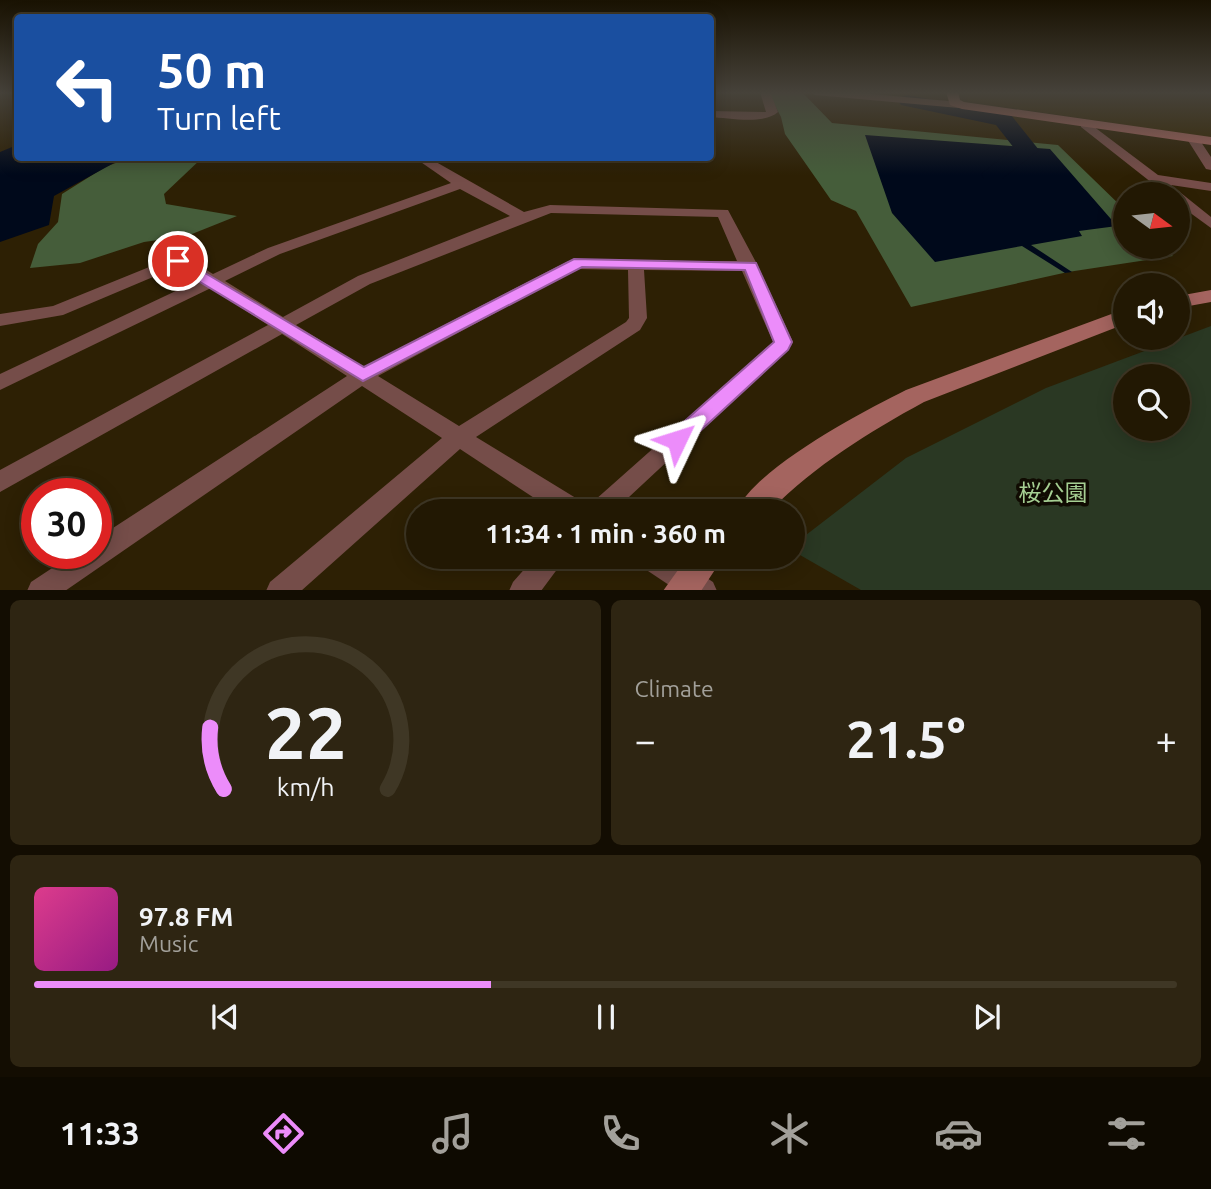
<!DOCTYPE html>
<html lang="en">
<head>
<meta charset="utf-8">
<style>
	:root { --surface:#221803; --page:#2e2512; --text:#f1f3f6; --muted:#a2a09a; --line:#3f3725; --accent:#ec8cfa }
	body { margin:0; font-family:Ubuntu,"Noto Sans JP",sans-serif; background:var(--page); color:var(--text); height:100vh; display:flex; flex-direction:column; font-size:26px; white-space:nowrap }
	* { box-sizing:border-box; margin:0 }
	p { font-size:23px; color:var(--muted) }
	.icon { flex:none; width:38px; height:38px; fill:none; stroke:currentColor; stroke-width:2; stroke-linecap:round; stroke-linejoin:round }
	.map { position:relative; height:590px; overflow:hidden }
	.side { display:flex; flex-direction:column; gap:10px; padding:10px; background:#130d02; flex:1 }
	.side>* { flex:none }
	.banner { position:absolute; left:14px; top:14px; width:700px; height:147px; border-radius:7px; box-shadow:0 4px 18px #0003,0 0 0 2px var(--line); background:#1a4fa0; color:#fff; overflow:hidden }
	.needle { width:46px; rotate:105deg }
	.fabs { position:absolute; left:1113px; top:182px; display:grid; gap:14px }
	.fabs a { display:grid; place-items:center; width:77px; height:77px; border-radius:50%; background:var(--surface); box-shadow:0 4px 18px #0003,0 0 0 2px var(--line); font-size:35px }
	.speed { position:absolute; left:21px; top:478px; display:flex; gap:14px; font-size:35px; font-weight:700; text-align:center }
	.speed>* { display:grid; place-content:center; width:91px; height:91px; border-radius:50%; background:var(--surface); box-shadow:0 4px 18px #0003,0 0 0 2px var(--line); line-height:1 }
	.speed .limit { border:10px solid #d22; background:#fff; color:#111 }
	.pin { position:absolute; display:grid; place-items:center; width:60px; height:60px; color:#fff; margin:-30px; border:4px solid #fff; border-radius:50%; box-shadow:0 2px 7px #0007 }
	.me { position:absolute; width:77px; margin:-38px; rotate:49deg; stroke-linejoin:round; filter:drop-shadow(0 0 5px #0008) }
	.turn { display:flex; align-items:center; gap:24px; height:147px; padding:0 28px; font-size:32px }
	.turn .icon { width:91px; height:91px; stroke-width:2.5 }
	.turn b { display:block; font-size:49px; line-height:60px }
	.big { font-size:52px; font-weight:700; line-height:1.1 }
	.side .card { flex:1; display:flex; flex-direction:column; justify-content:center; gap:10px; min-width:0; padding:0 24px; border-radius:10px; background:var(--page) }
	.side .dial { align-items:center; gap:0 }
	.dial svg { height:182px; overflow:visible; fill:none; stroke:var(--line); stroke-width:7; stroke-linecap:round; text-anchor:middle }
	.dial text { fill:var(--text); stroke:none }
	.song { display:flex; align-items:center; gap:21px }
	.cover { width:84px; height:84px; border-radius:10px; background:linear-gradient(135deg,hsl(330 70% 55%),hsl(310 70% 35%)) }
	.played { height:7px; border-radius:4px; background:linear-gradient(90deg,var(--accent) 40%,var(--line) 40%) }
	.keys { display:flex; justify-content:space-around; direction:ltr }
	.heat { display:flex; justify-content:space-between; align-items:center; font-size:38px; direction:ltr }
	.side .tiles { flex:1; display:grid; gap:10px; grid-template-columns:1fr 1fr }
	.card:last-child { grid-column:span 2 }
	.trip { position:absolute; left:406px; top:499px; width:399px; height:70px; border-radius:35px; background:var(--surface); box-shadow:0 4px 18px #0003,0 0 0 2px var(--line); font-weight:700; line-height:70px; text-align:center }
	.tabs { display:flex; height:112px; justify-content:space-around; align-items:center; background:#0e0a01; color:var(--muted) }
	.tabs .icon { width:49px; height:49px }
	.tabs .selected { color:var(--accent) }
	.tabs b { font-size:32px; color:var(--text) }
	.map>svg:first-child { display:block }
</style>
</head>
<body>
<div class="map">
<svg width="1211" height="591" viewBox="0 0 1211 591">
	<rect width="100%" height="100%" fill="#2d2004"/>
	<!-- built -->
	<path fill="#342500" d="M 963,92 L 1211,92 L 1211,138 L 968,101 Z"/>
	<!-- green -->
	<path fill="#2a3823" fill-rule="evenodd" d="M 1211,326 L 1211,590 L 861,590 L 793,551 L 793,545 L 906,458 L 1046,388 ZM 1125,376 L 1178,376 L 1178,429 L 1125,429 Z"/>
	<!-- forest -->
	<path fill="#455d3a" d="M 768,92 L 802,92 L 832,123 L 1058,145 L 1125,210 L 1125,247 L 1163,247 L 1173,256 L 1068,272 L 911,307 L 856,211 L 831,200 L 785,134 L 781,117 Z
		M 129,158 L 202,158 L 164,194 L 166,204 L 237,216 L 187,236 L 144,242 L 80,263 L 30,268 L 38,244 L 58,222 L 62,194 L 105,167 Z"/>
	<!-- water -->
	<path fill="#00091b" d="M 865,135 L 1050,149 L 1117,226 L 1079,231 L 1082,236 L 1031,245 L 1072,272 L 1065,273 L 1022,246 L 935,262 L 892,213 Z
		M 17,145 L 18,158 L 123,158 L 54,196 L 49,225 L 0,242 L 0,152 Z"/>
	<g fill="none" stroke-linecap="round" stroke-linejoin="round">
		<!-- river -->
		<path fill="#00091b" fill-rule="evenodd" d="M 908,95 L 1011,115 L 1039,150 L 1002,179 L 984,179 L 981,174 L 1014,148 L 996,125 L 901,105 L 898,101 L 901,97 Z"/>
		<!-- street -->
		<path fill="#754d49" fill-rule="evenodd" d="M 760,92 L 770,92 L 778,112 C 764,125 729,118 710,117 L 710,111 L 766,112 Z
			M 810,92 L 850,92 L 959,102 L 964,105 L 959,108 L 815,95 Z
			M 1081,123 L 1089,123 L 1158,175 L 1211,183 L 1211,191 L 1171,185 L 1211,217 L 1211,228 L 1178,204 L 1178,194 L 1166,194 L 1081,127 Z
			M 1189,136 L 1197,136 L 1211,157 L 1211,170 L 1206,169 L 1187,139 Z
			M 415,158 L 429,158 L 524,212 L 550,205 L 728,210 L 758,266 L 793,342 L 791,346 L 614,511 L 554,511 L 460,449 L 301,591 L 266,591 L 270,582 L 442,438 L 362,386 L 65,591 L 27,591 L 31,582 L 75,553 L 96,553 L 96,539 L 347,376 L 282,334 L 0,492 L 0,470 L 268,325 L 211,288 L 0,390 L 0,374 L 199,280 L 181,268 L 172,269 L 63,315 L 0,326 L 0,314 L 53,306 L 169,259 L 190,260 L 213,274 L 268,248 L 451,183 ZM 460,189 L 510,216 L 358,276 L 283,317 L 225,281 L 280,254 ZM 551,213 L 718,217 L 737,261 L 568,261 L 363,367 L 296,325 L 370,284 ZM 577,269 L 628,270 L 629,318 L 626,322 L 459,426 L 378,376 ZM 644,270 L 742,271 L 773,342 L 586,508 L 584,503 L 476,437 L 640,330 L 647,318 Z
			M 536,556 L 567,556 L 541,591 L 509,591 L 513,582 Z
			M 636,556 L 673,556 L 713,582 L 717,591 L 678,591 L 639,565 Z"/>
		<!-- secondary -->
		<path fill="#a4645f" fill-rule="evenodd" d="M 946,92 L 958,92 L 960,100 L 964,102 L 1211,137 L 1211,145 L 962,109 L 950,105 Z
			M 1211,290 L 1211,302 L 1178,308 L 1178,296 Z
			M 1125,309 L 1125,324 L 924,402 C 869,432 814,466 770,511 L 736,511 C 757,467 862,412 906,390 Z
			M 688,556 L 724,556 L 701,591 L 663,591 Z"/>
	</g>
	<!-- sky -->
	<linearGradient id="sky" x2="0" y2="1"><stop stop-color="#191202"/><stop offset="0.53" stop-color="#46423a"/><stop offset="1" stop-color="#46423a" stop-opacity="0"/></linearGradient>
	<rect width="1211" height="175" fill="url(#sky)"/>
	<!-- route -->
	<path fill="#ec8cfa" stroke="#995ba2" stroke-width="2" d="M 178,257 L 364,367 L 574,259 L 756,263 L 792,342 L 788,350 L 685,445 L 670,445 L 667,440 L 670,434 L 774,342 L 745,270 L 582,267 L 363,381 L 172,265 L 172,258 Z"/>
	<g text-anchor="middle" stroke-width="7" stroke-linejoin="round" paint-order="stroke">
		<!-- near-park labels -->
		<g font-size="23" fill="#a6cf93" stroke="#100b02">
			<text x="1053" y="501">桜公園</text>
		</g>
	</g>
</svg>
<div class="fabs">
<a><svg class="needle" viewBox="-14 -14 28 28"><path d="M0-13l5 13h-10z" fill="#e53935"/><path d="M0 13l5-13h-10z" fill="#a2a09a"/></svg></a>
<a><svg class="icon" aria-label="sound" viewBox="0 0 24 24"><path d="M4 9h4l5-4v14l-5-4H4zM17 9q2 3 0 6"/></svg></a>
<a><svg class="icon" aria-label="search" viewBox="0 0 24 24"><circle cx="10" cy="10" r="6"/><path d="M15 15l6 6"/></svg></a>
</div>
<div class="speed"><div class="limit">30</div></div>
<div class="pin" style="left:178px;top:261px;background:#d93025"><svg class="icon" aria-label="arrive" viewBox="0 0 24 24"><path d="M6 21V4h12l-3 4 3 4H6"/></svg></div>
<svg class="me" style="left:677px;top:440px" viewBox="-20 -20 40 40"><path d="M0-17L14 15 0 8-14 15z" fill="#ec8cfa" stroke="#fff" stroke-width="4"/></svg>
<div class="trip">11:34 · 1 min · 360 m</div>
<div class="banner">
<div class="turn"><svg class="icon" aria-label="left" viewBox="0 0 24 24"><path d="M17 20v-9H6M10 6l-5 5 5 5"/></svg><div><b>50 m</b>Turn left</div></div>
</div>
</div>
<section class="side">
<div class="tiles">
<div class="card dial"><svg viewBox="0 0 100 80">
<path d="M14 69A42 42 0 1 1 86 69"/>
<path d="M14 69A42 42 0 0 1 8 42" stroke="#ec8cfa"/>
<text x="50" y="56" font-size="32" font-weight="700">22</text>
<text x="50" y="72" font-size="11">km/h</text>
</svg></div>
<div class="card"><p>Climate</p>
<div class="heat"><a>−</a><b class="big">21.5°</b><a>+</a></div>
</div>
<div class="card">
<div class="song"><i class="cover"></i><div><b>97.8 FM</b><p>Music</p></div></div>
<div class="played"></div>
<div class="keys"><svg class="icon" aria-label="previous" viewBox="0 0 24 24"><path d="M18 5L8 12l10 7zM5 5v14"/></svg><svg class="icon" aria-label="pause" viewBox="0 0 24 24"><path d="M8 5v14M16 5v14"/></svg><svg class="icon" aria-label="next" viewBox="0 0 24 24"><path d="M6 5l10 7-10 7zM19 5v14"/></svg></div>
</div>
</div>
</section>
<nav class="tabs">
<b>11:33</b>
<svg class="icon selected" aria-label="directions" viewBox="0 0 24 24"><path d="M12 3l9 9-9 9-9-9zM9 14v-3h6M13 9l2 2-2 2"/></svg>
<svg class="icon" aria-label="music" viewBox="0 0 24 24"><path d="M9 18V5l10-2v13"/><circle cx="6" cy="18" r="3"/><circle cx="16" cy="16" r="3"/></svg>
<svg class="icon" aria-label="phone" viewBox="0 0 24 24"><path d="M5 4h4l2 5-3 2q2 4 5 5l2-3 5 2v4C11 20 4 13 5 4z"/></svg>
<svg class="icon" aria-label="climate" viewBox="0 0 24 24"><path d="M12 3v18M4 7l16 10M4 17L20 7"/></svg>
<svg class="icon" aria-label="car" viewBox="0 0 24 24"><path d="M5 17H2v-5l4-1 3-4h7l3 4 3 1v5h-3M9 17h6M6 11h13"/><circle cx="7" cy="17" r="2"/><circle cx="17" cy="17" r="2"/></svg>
<svg class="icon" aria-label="filters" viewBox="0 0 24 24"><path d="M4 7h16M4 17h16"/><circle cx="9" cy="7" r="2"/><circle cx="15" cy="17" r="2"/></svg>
</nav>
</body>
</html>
